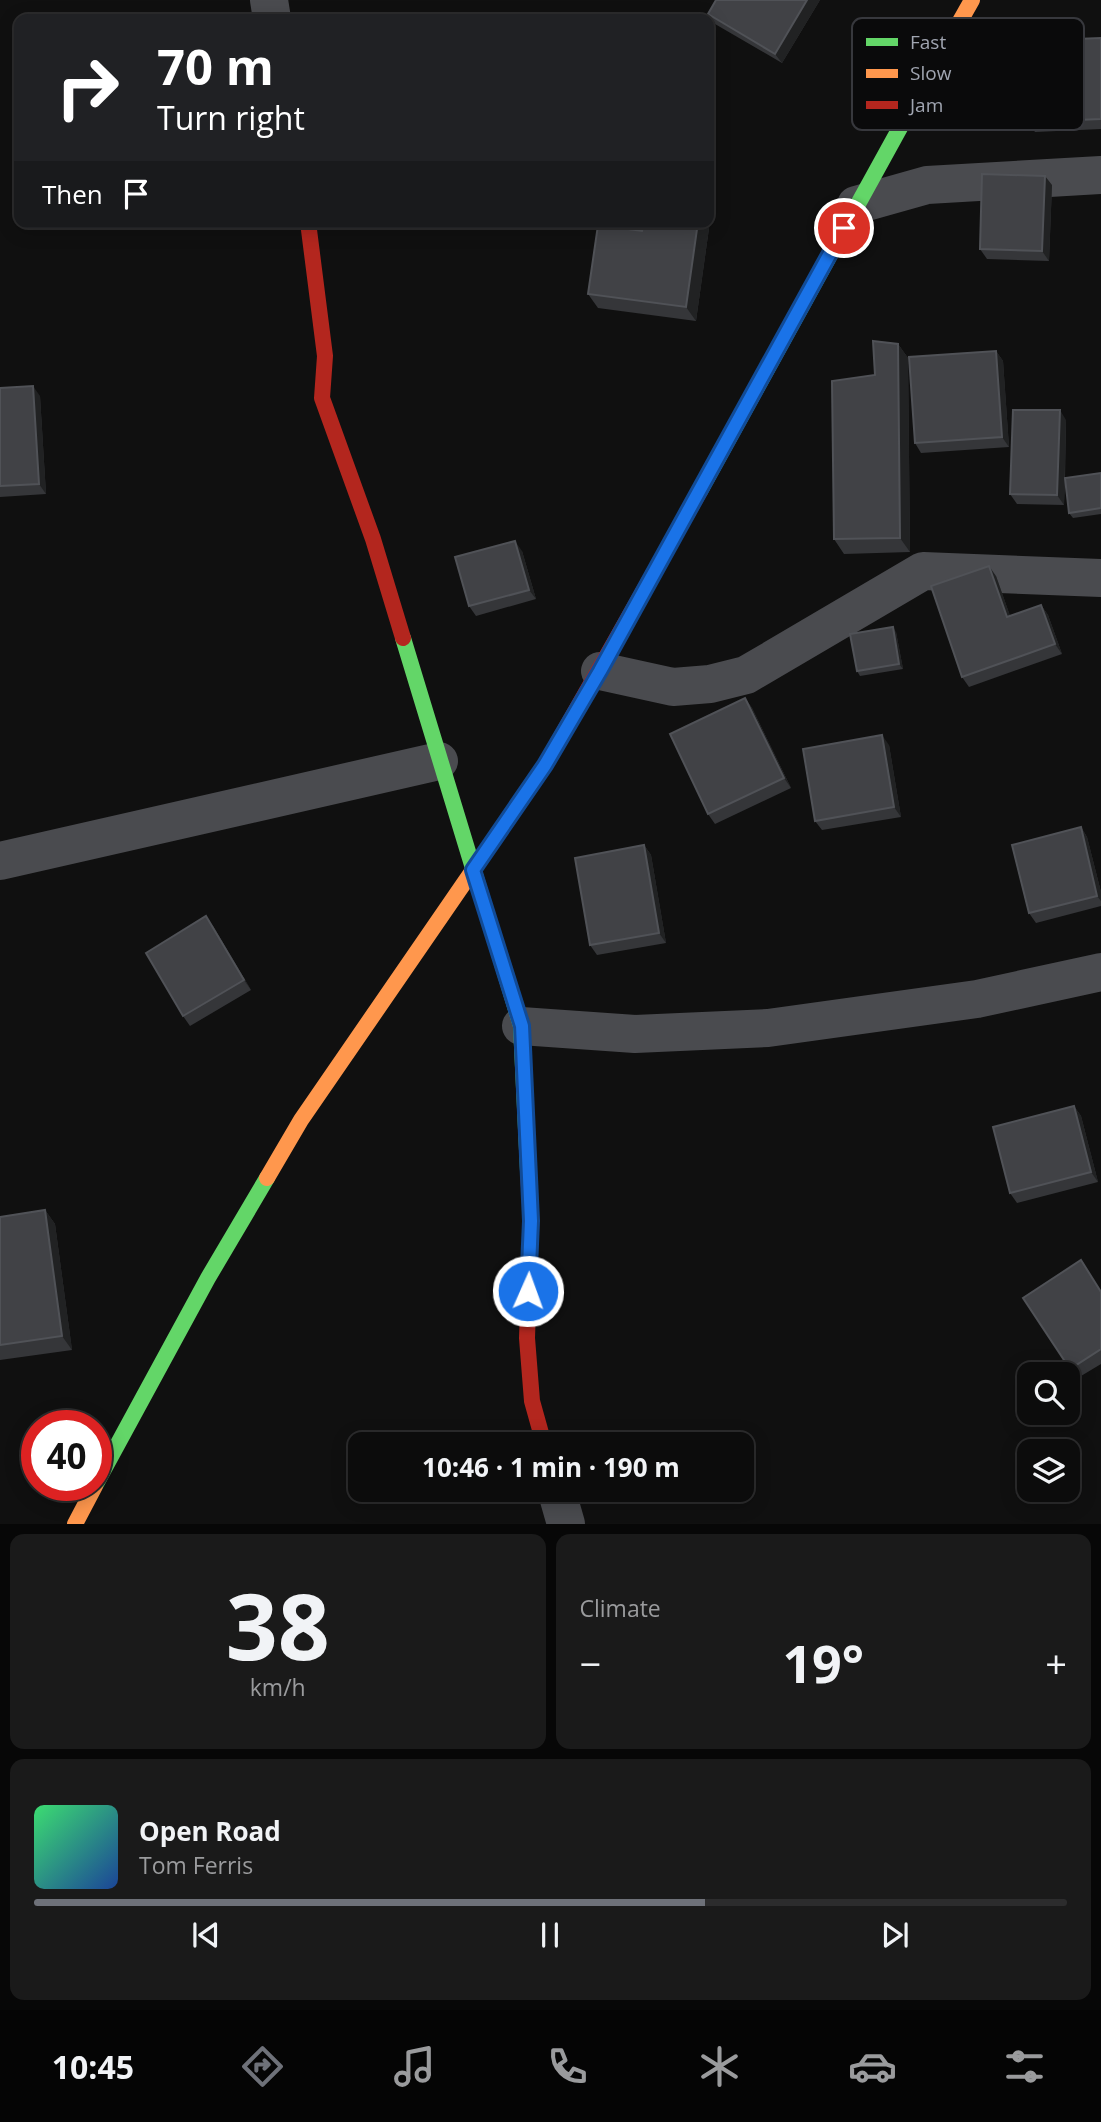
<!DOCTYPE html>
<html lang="en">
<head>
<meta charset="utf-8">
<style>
	:root { --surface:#0c0c0c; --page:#1a1a1a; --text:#f1f3f6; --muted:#9a9b9d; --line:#2c2c2d; --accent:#6e7179 }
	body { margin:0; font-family:"Open Sans",sans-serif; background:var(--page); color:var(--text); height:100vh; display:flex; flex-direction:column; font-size:26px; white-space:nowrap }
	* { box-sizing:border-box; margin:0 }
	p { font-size:23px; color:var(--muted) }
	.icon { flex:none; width:38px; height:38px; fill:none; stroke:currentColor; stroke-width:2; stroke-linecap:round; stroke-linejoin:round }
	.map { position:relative; height:1524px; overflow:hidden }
	.drawer { display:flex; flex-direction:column; gap:10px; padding:10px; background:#070707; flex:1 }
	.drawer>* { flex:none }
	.guide { position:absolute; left:14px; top:14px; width:700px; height:214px; border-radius:14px; box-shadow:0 4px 18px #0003,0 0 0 2px var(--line); background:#202124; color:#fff; overflow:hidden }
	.controls { position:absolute; left:1017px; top:1362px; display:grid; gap:14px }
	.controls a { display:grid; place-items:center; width:63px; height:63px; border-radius:14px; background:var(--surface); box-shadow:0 4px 18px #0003,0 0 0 2px var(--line); font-size:35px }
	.speed { position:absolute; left:21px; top:1410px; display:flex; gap:14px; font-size:35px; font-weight:700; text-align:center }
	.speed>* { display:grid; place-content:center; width:91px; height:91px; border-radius:50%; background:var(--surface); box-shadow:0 4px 18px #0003,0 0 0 2px var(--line); line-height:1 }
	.speed .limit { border:10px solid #d22; background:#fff; color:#111 }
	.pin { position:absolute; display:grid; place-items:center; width:60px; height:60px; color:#fff; margin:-30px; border:4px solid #fff; border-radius:50%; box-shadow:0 2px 7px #0007 }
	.me { position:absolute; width:77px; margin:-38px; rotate:2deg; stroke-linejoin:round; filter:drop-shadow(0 0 5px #0008) }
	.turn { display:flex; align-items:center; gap:24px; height:147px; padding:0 28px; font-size:32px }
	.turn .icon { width:91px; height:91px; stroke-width:2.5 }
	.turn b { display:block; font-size:49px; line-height:60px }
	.then { display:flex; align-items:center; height:66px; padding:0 28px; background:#0003; gap:14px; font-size:26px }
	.big { font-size:52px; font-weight:700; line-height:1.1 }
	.drawer .card { flex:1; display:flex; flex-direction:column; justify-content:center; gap:10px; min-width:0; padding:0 24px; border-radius:14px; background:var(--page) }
	.drawer .dial { align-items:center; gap:0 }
	.dial b { font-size:91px; line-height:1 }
	.song { display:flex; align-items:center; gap:21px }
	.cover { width:84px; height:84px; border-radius:10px; background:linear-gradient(135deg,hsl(140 70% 55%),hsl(220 70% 35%)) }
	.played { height:7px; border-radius:4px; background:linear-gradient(90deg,var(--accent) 65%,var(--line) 65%) }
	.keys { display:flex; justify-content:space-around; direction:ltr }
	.heat { display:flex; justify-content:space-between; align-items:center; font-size:38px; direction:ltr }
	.drawer .tiles { flex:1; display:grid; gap:10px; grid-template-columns:1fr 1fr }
	.card:last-child { grid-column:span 2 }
	.trip { position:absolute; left:348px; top:1432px; width:406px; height:70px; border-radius:14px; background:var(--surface); box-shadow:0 4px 18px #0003,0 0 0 2px var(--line); font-weight:700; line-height:70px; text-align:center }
	.dock { display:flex; height:112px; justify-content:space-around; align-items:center; background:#050505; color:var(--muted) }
	.dock .icon { width:49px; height:49px }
	.dock .current { color:var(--accent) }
	.dock b { font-size:32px; color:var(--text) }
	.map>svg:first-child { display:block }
</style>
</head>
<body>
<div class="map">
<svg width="1101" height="1524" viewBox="0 0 1101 1524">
	<rect width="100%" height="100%" fill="#101010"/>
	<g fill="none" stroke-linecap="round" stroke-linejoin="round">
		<!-- street -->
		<path stroke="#4a4b4f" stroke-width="38" d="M 269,0 L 272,19
			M 856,205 L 927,185 L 1101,175
			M 600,671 L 673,687 L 710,684 L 746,675 L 923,571 L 1101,578
			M 0,861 L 439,761
			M 521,1026 L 635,1034 L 768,1028 L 977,999 L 1101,972
			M 556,1489 L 566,1524"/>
		<!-- fast -->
		<path stroke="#63d668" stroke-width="16" d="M 700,491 L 912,106
			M 403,638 L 521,1026 L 528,1171
			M 96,1484 L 208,1278 L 267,1178"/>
		<!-- slow -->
		<path stroke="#ff974d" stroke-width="16" d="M 912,106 L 972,0
			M 267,1178 L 301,1120 L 513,812
			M 75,1524 L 95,1486"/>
		<!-- jam -->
		<path stroke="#b3261e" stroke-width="16" d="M 308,222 L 325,356 L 322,398 L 373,539 L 403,638
			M 513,812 L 545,765 L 700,491
			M 528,1171 L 531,1221 L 527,1338 L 532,1401 L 544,1444"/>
	</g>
	<!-- wall -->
	<path fill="#353639" d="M 820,0 L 782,63 L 715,24 L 708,14 Z
		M 1101,38 L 1101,129 L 1035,132 L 1028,122 Z
		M 1052,185 L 1049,261 L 987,259 L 980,249 Z
		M 711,214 L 696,321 L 598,308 L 588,294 L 642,231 Z
		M 898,344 L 908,358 L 910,552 L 844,554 L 834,539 L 875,375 Z
		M 996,351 L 1003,361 L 1009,447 L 921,453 L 915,443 Z
		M 0,388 L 40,396 L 46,494 L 0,497 Z
		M 1066,420 L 1065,478 L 1101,473 L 1101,514 L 1073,518 L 1069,513 L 1065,478 L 1064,505 L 1017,504 L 1010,494 Z
		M 522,551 L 536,599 L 476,616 L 469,606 Z
		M 996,576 L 1010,616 L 1041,605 L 1048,615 L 1062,654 L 969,687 L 962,677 Z
		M 896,632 L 903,669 L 860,676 L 857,671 Z
		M 745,698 L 752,708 L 791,788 L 715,824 L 708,814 Z
		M 889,745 L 901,817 L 822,830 L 815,821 Z
		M 1081,827 L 1087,837 L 1101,892 L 1101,906 L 1036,923 L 1029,913 Z
		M 644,845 L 651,855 L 666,943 L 597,955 L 590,945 Z
		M 213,926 L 251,990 L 190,1026 L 183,1016 Z
		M 1074,1106 L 1081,1116 L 1098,1182 L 1017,1203 L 1010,1193 Z
		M 45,1210 L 55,1224 L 72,1350 L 0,1360 L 0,1217 Z
		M 1101,1291 L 1101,1364 L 1076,1379 L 1070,1369 Z"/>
	<!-- shaded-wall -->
	<path fill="#212223" d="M 807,0 L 820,0 L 782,63 L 775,54 Z
		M 1045,176 L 1052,185 L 1049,261 L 1042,251 Z
		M 709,210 L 711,214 L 696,321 L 686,307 L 698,222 L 709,222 Z
		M 898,344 L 908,358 L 910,552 L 900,538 Z
		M 996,351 L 1003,361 L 1009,447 L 1002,437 Z
		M 33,386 L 40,396 L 46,494 L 39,484 Z
		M 1060,410 L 1066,420 L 1064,505 L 1057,495 Z
		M 515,541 L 522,551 L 536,599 L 529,590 Z
		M 989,566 L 996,576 L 1014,627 L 1007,617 Z
		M 1041,605 L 1048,615 L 1062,654 L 1055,644 Z
		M 893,627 L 896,632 L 903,669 L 899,664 Z
		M 745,698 L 752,708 L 791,788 L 784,778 Z
		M 882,735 L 889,745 L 901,817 L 894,807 Z
		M 1081,827 L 1087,837 L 1101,892 L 1101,901 L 1097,896 Z
		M 644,845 L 651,855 L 666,943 L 659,933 Z
		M 206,916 L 213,926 L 251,990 L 244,980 Z
		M 1074,1106 L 1081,1116 L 1098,1182 L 1091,1172 Z
		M 45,1210 L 55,1224 L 72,1350 L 62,1336 Z"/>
	<!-- building -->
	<path fill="#414246" stroke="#505257" stroke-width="2" d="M 716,0 L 807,0 L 775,54 L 708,14 Z
		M 1101,38 L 1101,119 L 1028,122 L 1026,41 Z
		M 982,174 L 1045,176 L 1042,251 L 980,249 Z
		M 644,222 L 698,222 L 686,307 L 588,294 L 598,225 L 642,231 Z
		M 873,341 L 898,344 L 900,538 L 834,539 L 832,381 L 875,375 Z
		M 996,351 L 1002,437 L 915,443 L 909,357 Z
		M 33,386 L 39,484 L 0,486 L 0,388 Z
		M 1013,410 L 1060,410 L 1057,495 L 1010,494 Z
		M 1101,473 L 1101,508 L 1069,513 L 1065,478 Z
		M 515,541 L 529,590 L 469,606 L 455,557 Z
		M 989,566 L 1007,617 L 1041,605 L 1055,644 L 962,677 L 931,586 Z
		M 893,627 L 899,664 L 857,671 L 850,634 Z
		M 745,698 L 784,778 L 708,814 L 670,734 Z
		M 882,735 L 894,807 L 815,821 L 803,749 Z
		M 1081,827 L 1097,896 L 1029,913 L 1012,845 Z
		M 644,845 L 659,933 L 590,945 L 575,858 Z
		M 206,916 L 244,980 L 183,1016 L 146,953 Z
		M 1074,1106 L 1091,1172 L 1010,1193 L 993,1127 Z
		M 45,1210 L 62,1336 L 0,1345 L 0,1217 Z
		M 1081,1260 L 1101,1292 L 1101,1349 L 1070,1369 L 1023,1298 Z"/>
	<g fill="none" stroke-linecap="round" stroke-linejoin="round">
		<!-- route casing -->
		<g stroke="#114b97" stroke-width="18">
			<path id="route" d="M 528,1291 L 531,1221 L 522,1026 L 473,870 L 545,765 L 600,671 L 844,228"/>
		</g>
		<!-- route -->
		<use href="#route" stroke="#1a73e8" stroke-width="12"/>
	</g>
	<!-- legend -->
	<rect x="852" y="18" width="232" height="112" rx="10" fill="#0a0a0b" stroke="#37383d" stroke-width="2"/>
	<rect x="866" y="38" width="32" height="8" fill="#63d668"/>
	<rect x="866" y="69" width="32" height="9" fill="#ff974d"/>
	<rect x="866" y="101" width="32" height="8" fill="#b3261e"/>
	<g font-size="19" fill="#a0a5b1">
		<text x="910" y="49">Fast</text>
		<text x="910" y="80">Slow</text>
		<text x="910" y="112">Jam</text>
	</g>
</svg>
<div class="controls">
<a><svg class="icon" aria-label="search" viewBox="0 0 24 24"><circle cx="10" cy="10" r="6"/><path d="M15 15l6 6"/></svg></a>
<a><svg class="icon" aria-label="layers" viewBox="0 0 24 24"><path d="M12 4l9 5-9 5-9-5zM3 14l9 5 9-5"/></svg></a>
</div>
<div class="speed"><div class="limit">40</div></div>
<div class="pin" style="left:844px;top:228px;background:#d93025"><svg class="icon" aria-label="arrive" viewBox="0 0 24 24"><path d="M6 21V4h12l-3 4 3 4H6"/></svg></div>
<svg class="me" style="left:528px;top:1291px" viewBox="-20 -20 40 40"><circle r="17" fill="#1a73e8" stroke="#fff" stroke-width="3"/><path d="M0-11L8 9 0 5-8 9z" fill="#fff"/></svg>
<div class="trip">10:46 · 1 min · 190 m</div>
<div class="guide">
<div class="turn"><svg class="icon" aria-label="right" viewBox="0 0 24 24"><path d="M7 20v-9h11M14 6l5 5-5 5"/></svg><div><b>70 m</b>Turn right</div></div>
<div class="then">Then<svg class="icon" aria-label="arrive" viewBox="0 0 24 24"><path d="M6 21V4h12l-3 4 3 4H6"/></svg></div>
</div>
</div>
<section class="drawer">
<div class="tiles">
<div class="card dial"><b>38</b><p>km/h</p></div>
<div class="card"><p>Climate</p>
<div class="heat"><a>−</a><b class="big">19°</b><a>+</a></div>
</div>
<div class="card">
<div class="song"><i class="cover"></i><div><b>Open Road</b><p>Tom Ferris</p></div></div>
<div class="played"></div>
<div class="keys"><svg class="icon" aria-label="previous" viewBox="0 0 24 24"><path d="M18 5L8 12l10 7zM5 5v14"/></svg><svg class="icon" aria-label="pause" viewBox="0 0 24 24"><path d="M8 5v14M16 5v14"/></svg><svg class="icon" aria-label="next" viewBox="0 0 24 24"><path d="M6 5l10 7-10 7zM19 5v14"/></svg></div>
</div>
</div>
</section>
<nav class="dock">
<b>10:45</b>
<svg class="icon current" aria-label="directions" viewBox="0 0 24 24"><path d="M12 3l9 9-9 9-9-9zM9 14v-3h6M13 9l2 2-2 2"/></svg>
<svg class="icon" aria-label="music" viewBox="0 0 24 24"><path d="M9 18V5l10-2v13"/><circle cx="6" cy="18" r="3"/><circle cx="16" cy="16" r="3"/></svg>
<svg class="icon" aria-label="phone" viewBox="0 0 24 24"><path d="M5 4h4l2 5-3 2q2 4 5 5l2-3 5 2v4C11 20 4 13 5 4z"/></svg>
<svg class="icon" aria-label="climate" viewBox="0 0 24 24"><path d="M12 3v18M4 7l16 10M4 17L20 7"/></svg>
<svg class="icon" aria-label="car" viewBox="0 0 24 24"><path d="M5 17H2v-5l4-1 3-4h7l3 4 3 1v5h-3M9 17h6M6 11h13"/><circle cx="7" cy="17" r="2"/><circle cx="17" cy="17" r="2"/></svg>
<svg class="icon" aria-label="filters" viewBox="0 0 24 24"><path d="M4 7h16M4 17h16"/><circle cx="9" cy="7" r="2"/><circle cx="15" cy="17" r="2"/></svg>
</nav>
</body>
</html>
